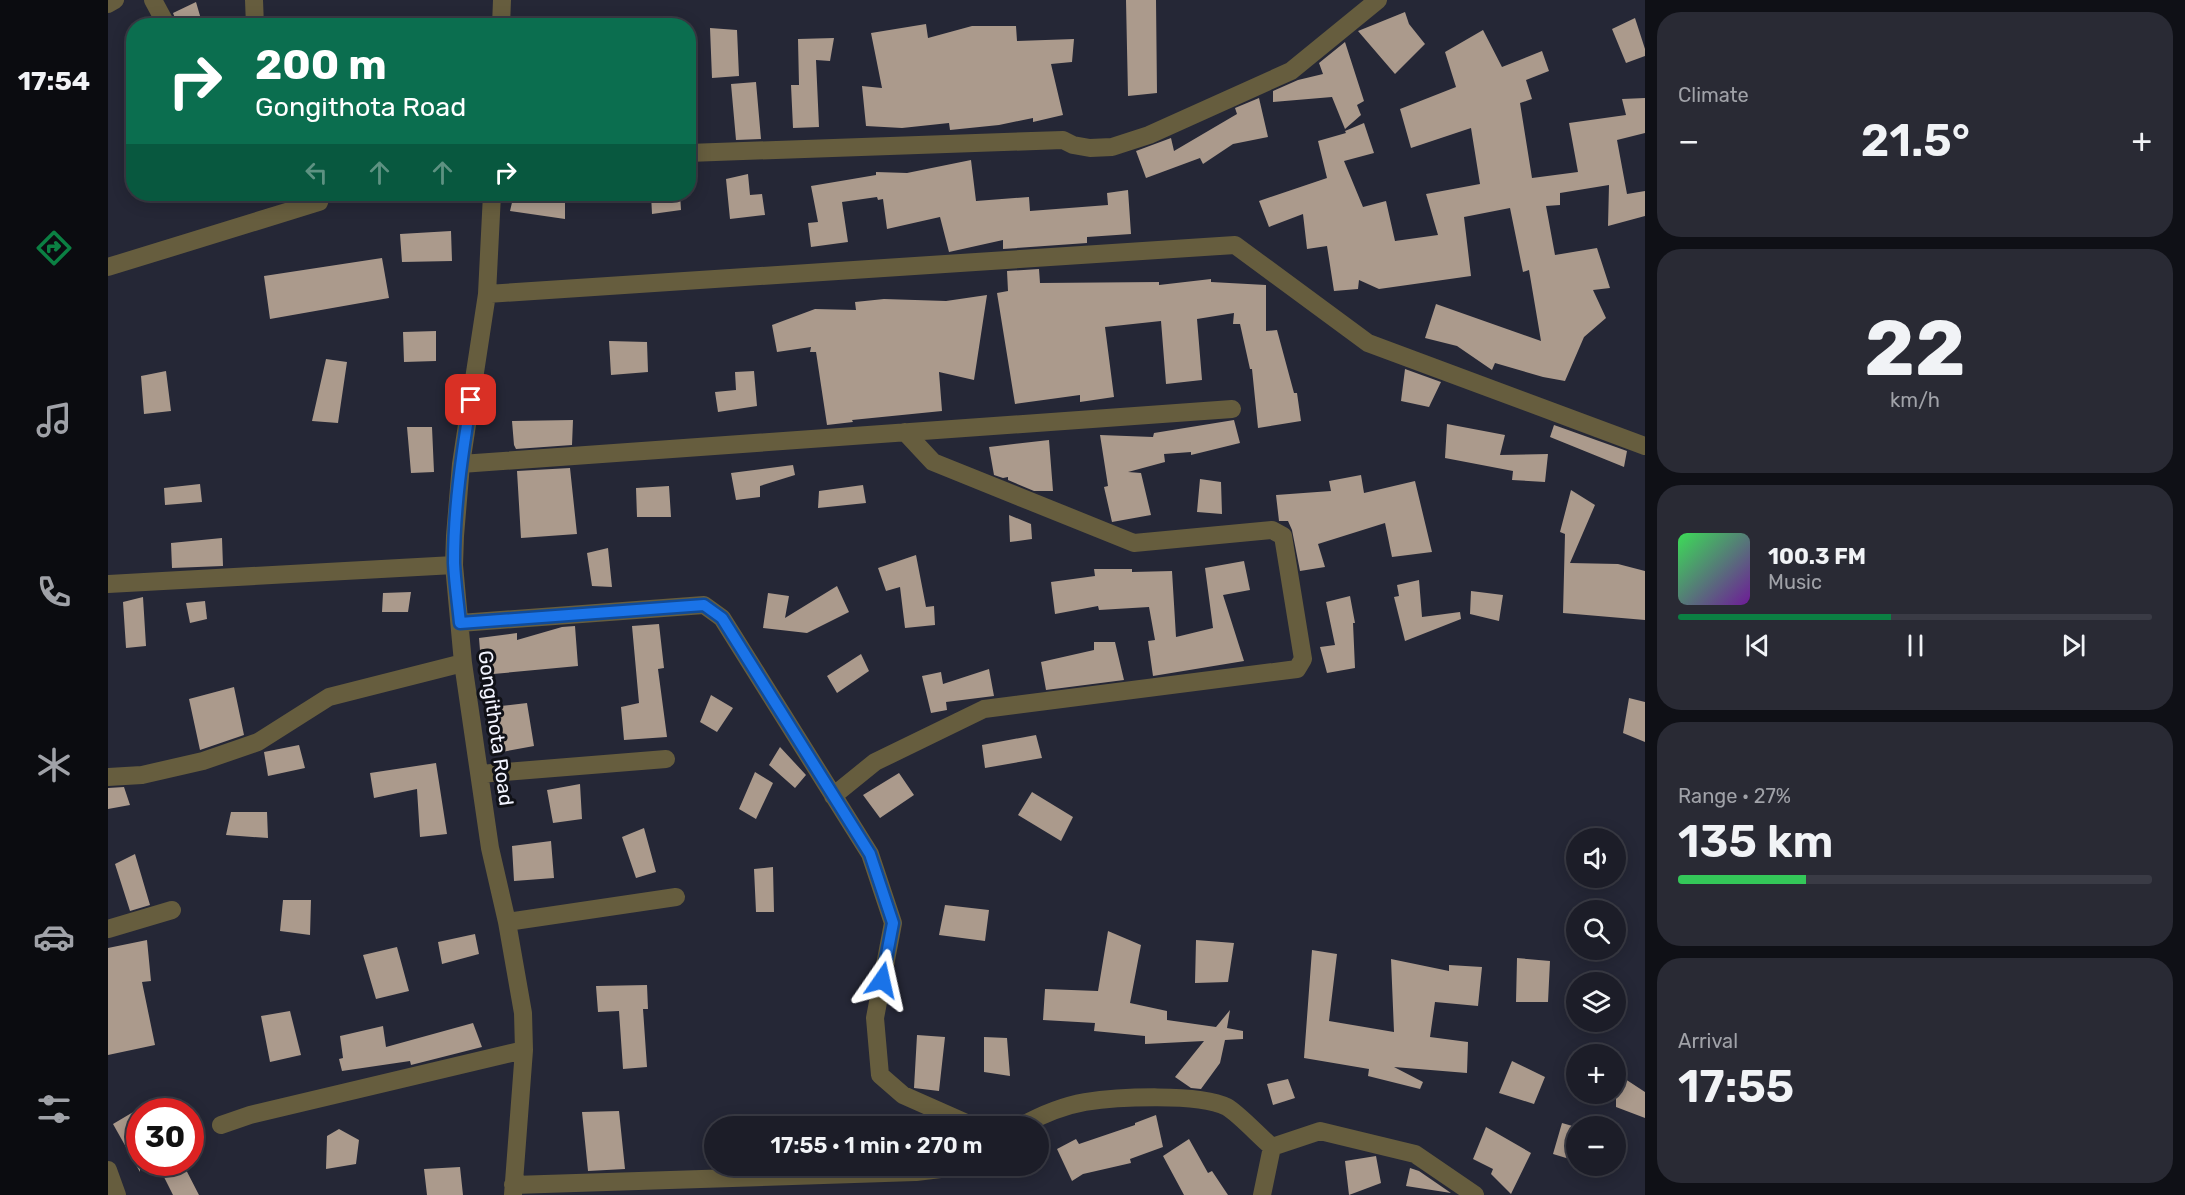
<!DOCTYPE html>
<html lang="en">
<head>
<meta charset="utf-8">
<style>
	:root { --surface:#1c1d28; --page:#292a34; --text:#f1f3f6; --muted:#a0a2a8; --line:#3a3b45; --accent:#0b8043 }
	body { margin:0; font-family:Rubik,sans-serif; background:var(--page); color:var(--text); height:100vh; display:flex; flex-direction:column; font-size:22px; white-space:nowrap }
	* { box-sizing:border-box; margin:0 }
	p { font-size:20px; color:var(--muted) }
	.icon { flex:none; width:33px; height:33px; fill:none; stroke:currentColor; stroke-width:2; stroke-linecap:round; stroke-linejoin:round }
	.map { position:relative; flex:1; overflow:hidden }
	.panel { display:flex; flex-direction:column; gap:12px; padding:12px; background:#0f1016; width:540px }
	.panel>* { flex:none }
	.hud { position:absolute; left:18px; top:18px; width:570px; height:183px; border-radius:24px; box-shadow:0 3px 15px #0003,0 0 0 2px var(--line); background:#0b6e4f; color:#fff; overflow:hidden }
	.tools { position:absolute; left:1458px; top:828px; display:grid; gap:12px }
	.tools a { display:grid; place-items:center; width:60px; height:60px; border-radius:50%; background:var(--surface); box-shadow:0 3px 15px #0003,0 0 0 2px var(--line); font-size:30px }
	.speed { position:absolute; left:18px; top:1098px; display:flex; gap:12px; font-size:30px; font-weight:700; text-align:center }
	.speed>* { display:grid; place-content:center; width:78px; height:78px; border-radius:50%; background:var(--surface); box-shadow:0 3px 15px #0003,0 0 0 2px var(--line); line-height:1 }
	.speed .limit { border:9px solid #d22; background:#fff; color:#111 }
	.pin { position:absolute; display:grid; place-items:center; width:51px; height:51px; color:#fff; margin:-26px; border-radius:12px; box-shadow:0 3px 9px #0006 }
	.me { position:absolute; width:66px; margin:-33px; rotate:11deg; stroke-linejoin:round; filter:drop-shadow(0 0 4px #0008) }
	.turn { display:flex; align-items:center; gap:21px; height:126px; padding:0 30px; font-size:27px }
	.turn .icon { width:78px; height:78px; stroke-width:2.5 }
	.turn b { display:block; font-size:42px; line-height:51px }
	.lanes { display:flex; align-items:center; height:57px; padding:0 30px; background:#0003; justify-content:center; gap:30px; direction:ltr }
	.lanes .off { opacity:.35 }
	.big { font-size:45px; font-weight:600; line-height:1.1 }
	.panel .widget { flex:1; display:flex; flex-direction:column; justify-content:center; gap:9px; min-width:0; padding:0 21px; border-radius:24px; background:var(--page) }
	.panel .dial { align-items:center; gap:0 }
	.dial b { font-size:78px; line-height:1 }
	.song { display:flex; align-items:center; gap:18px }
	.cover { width:72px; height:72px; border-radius:9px; background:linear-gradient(135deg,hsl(130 70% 55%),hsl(280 70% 35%)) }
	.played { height:6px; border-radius:3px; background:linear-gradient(90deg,var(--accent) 45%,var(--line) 45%) }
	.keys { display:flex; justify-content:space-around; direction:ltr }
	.heat { display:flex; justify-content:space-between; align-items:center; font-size:33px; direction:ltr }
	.charge { height:9px; border-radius:4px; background:linear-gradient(90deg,#34c759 27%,var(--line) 0) }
	.trip { position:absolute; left:596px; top:1116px; width:345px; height:60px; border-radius:30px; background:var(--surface); box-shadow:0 3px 15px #0003,0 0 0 2px var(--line); font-weight:600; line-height:60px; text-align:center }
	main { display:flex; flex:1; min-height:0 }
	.dock { display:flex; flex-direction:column; width:108px; justify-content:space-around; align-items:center; background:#0b0c10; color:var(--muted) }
	.dock .icon { width:42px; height:42px }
	.dock .active { color:var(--accent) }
	.dock b { font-size:27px; color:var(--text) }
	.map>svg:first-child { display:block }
</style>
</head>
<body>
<main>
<nav class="dock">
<b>17:54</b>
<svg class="icon active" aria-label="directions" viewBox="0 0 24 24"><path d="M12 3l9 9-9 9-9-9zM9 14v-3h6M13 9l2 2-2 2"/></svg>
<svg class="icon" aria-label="music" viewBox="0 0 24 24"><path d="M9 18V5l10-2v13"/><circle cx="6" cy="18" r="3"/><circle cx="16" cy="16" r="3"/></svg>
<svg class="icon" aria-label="phone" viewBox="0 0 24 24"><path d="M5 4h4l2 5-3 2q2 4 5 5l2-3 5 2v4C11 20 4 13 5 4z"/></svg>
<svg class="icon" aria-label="climate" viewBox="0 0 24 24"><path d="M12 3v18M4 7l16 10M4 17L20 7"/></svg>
<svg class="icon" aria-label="car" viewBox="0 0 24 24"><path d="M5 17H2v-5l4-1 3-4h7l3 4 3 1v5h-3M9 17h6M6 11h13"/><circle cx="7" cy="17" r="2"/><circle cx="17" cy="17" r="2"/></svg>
<svg class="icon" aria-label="filters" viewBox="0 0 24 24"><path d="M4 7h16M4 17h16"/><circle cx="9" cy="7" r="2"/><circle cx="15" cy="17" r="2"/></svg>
</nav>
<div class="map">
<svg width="1537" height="1195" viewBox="0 0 1537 1195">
	<rect width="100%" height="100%" fill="#252736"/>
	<!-- building -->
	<path fill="#ab9a8c" d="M 1018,0 L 1048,0 L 1049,93 L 1020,96 Z
		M 88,2 L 95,26 L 70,26 L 65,13 Z
		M 1297,12 L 1301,24 L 1317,44 L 1287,74 L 1250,31 Z
		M 1527,18 L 1537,49 L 1537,56 L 1518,63 L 1504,29 Z
		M 818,24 L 820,38 L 864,26 L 908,26 L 909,41 L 966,39 L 964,62 L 943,64 L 955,115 L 925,122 L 925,118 L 891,125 L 842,130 L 841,123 L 794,128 L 758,126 L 754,86 L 774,88 L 763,33 Z
		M 602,28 L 629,30 L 631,76 L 604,78 Z
		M 1375,30 L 1394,67 L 1434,51 L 1441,71 L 1418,80 L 1424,99 L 1412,103 L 1424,178 L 1470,172 L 1461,123 L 1518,115 L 1514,99 L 1537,98 L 1537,133 L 1509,140 L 1519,194 L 1537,191 L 1537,216 L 1500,226 L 1501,185 L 1452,193 L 1452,205 L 1438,206 L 1447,255 L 1489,248 L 1502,288 L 1485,290 L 1498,318 L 1476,337 L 1457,381 L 1435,377 L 1387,363 L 1384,370 L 1349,346 L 1317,338 L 1328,304 L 1433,341 L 1421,270 L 1415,272 L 1402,208 L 1356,217 L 1363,276 L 1271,289 L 1251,280 L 1250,289 L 1226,291 L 1219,246 L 1199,249 L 1195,214 L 1161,227 L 1151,201 L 1219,178 L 1210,141 L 1238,133 L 1237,131 L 1256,123 L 1266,153 L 1236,161 L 1255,207 L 1278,201 L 1287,241 L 1330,235 L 1318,194 L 1372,184 L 1363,128 L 1303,148 L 1292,109 L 1348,87 L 1337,52 Z
		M 726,38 L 722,61 L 708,60 L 711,127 L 685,128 L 683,85 L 691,85 L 690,39 Z
		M 1237,42 L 1256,101 L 1249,105 L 1253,115 L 1237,129 L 1224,97 L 1165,102 L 1165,91 L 1190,80 L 1215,74 L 1211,63 Z
		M 648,82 L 653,139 L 628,140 L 623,84 Z
		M 1151,98 L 1160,137 L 1125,144 L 1095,164 L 1092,158 L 1038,178 L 1028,151 L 1063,138 L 1066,151 L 1129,114 L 1127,108 Z
		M 863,160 L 868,201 L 921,197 L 922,211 L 1000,205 L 999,193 L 1020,190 L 1023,234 L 979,237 L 979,243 L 895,249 L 895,240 L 841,252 L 832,217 L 779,229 L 775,199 L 770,200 L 769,197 L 734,202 L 740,242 L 703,247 L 700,223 L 710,222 L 703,186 L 768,175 L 768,172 L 799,173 Z
		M 640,174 L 642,195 L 654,194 L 657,215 L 622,219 L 618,179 Z
		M 406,194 L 457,194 L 457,219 L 402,211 Z
		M 543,194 L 572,194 L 573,210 L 544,214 Z
		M 343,231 L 344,261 L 294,262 L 292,234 Z
		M 274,258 L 281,298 L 162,319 L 156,276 Z
		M 931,269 L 932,283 L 1051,282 L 1051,285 L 1103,279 L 1103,282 L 1158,285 L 1158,331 L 1169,330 L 1186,393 L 1189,393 L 1193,421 L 1150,428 L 1144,369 L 1142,369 L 1132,324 L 1125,324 L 1126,313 L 1089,319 L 1094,380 L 1058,384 L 1053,321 L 997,327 L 1006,397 L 972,402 L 972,395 L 907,404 L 889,293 L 900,291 L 899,271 Z
		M 879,295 L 866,380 L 831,372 L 834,411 L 744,420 L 745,422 L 719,425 L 708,352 L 702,352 L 703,347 L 669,352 L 664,325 L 707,309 L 748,310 L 747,302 L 776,299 L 838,301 Z
		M 328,331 L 328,361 L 296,362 L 295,332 Z
		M 501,341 L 539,342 L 540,372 L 503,375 Z
		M 218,359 L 239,362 L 230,423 L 204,421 Z
		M 1297,369 L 1333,382 L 1321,407 L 1293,401 Z
		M 58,371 L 63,411 L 36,414 L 33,376 Z
		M 646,371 L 649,406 L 610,412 L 607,392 L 628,390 L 627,372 Z
		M 465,420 L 464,445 L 408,449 L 406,445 L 404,421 Z
		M 1126,420 L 1132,443 L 1083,455 L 1083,452 L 1056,454 L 1057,462 L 1020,472 L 1033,473 L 1043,515 L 1004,522 L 996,487 L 1000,486 L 992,435 L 1045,437 L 1046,433 Z
		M 1339,424 L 1397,435 L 1392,455 L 1440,454 L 1437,482 L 1404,480 L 1405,471 L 1337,458 Z
		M 1446,425 L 1519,451 L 1516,467 L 1442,437 Z
		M 299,427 L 324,427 L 326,472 L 303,473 Z
		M 941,440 L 945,491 L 926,491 L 900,480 L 900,477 L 895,478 L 886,475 L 881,447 Z
		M 685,465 L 687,475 L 652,486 L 652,497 L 628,500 L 623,473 Z
		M 462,468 L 469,534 L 413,538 L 409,471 Z
		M 1253,475 L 1256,493 L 1307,481 L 1324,552 L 1284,557 L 1277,523 L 1210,544 L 1217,567 L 1192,571 L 1184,530 L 1180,521 L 1171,521 L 1168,495 L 1223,491 L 1221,481 Z
		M 1092,479 L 1113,482 L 1114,514 L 1089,512 Z
		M 92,484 L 94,502 L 57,505 L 56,488 Z
		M 755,485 L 758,503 L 710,508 L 711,491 Z
		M 561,486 L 563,517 L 529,517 L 528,488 Z
		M 1463,490 L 1487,505 L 1462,563 L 1510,564 L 1537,571 L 1537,620 L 1455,613 L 1457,534 L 1452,532 Z
		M 901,515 L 923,524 L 924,539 L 902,542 Z
		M 114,538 L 115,566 L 64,568 L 63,543 Z
		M 500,548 L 504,587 L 484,586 L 479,553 Z
		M 808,555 L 818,607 L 826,606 L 827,625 L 797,628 L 792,587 L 778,591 L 770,568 Z
		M 1136,561 L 1142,590 L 1115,595 L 1136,661 L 1045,676 L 1040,641 L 1047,640 L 1041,607 L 991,610 L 990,606 L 947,614 L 943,582 L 987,576 L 986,569 L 1024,569 L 1024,572 L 1064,571 L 1068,637 L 1105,628 L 1097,568 Z
		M 1311,580 L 1314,617 L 1352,612 L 1353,619 L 1297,641 L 1286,597 L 1291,596 L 1289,585 Z
		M 729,586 L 741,612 L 699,633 L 655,628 L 660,593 L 681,596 L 677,618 Z
		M 1363,591 L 1395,595 L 1391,621 L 1362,614 Z
		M 303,592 L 300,612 L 274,612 L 275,593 Z
		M 1242,596 L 1247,623 L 1245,623 L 1247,668 L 1219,673 L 1212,647 L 1227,645 L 1218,602 Z
		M 35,597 L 38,646 L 18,648 L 15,602 Z
		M 97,601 L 99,619 L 82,623 L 78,603 Z
		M 551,624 L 556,668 L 550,669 L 559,737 L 516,740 L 513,707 L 531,703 L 524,626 Z
		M 467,626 L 470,666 L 374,675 L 371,638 L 409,633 L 409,640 L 454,627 Z
		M 986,642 L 1007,642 L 1016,680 L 938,690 L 933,662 L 986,650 Z
		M 753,654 L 761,671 L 729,693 L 719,676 Z
		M 881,669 L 886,696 L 838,702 L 839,710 L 823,713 L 814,676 L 833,672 L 835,684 Z
		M 126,687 L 136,735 L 92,750 L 81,699 Z
		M 603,695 L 625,708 L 609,732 L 592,722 Z
		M 1521,698 L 1537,702 L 1537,742 L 1515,733 Z
		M 419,703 L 426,746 L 388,753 L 384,707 Z
		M 928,735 L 934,758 L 877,768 L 874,745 Z
		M 191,745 L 197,768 L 160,776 L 156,752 Z
		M 672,747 L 698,775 L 687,788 L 661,765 Z
		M 328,763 L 339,834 L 312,837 L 309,789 L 266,798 L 262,773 Z
		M 647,772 L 665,783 L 648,819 L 631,809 Z
		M 791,773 L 806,795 L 772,818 L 755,795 Z
		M 472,784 L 474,819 L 445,823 L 439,790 Z
		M 16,787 L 22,805 L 0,809 L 0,788 Z
		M 924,792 L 965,817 L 953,841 L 910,815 Z
		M 123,812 L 159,812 L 160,838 L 118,835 Z
		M 536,828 L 548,872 L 528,878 L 514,837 Z
		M 443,841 L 446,878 L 406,881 L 404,846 Z
		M 27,854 L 42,905 L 22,911 L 7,864 Z
		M 665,867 L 666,912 L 648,912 L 646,869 Z
		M 175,900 L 203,900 L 202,935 L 172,931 Z
		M 837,905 L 881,910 L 877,941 L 831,935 Z
		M 1000,931 L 1033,945 L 1022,1003 L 1059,1011 L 1059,1020 L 1108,1027 L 1122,1010 L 1119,1028 L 1135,1031 L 1135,1039 L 1117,1040 L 1112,1063 L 1093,1089 L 1083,1088 L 1067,1077 L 1096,1041 L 1037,1044 L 1037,1036 L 986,1031 L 987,1023 L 935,1020 L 937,989 L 990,991 Z
		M 367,934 L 371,954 L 334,964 L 330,942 Z
		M 39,940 L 43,981 L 34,982 L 47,1045 L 0,1055 L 0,948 Z
		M 1088,940 L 1126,943 L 1120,982 L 1087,983 Z
		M 289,947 L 301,991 L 268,999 L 255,955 Z
		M 1204,950 L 1229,954 L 1221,1021 L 1286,1032 L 1283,959 L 1341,971 L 1341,965 L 1374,967 L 1370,1006 L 1327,1002 L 1322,1037 L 1360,1042 L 1359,1073 L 1286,1067 L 1315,1082 L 1312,1089 L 1260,1076 L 1261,1069 L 1196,1058 Z
		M 1409,958 L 1442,961 L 1440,1002 L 1408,1002 Z
		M 539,985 L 540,1009 L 535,1009 L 539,1067 L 515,1069 L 511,1011 L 490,1012 L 488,986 Z
		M 182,1011 L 193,1055 L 162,1062 L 153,1016 Z
		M 365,1023 L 374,1047 L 303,1065 L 302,1061 L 234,1071 L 231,1059 L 235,1058 L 232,1036 L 275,1026 L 278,1047 Z
		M 809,1035 L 837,1037 L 831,1091 L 806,1088 Z
		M 876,1037 L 899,1038 L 902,1076 L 876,1072 Z
		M 1404,1061 L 1437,1077 L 1426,1104 L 1391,1093 Z
		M 1508,1073 L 1537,1092 L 1537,1118 L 1508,1107 Z
		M 1180,1079 L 1187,1098 L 1165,1105 L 1159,1084 Z
		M 32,1108 L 32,1172 L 5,1124 Z
		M 511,1111 L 517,1169 L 480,1171 L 474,1112 Z
		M 1048,1115 L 1055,1147 L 1022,1159 L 1023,1163 L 975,1174 L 964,1181 L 949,1149 L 968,1139 L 971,1144 L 1027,1125 L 1027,1123 Z
		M 1454,1123 L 1468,1127 L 1468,1161 L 1445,1154 Z
		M 1378,1127 L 1423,1153 L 1403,1194 L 1383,1174 L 1385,1169 L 1365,1159 Z
		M 231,1129 L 251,1140 L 248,1164 L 218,1169 L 219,1136 Z
		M 1081,1139 L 1100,1173 L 1104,1171 L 1120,1195 L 1076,1195 L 1055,1156 Z
		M 1268,1156 L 1273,1183 L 1241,1195 L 1237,1161 Z
		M 74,1162 L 91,1195 L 65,1195 L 53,1171 Z
		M 352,1167 L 355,1195 L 319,1195 L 316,1169 Z
		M 1302,1168 L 1311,1171 L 1343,1193 L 1298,1186 Z"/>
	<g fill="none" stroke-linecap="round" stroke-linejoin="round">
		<!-- minor -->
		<path stroke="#665d3e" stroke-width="18" d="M 45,0 L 59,26
			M 146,0 L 147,26
			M 0,4 L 7,0
			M 393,26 L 394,0
			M 580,153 L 955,140 L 965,145 L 982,148 L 1004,147 L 1041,135 L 1183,71 L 1270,0
			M 384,194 L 379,294 L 353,464 L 347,536 L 346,565 L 355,663 L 382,848 L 399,922 L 415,1013 L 416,1050 L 405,1195
			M 0,267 L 211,202 L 214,194
			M 379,294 L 1127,245 L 1260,343 L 1537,446
			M 353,464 L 1124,409
			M 0,584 L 346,565
			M 352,623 L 596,605 L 614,618 L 762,854 L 785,923 L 767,1018 L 772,1075 L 795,1095 L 865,1126
			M 372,774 L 558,759
			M 0,777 L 34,775 L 95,761 L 150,742 L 221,697 L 355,663
			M 725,796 L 767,762 L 876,709 L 1189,669 L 1195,659 L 1175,536 L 1164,530 L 1026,543 L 825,462 L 797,432
			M 399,922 L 568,897
			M 0,929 L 64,910
			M 113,1125 L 142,1115 L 416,1050
			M 913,1126 C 933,1115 954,1106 977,1102 C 1009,1097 1091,1093 1119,1107 C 1131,1114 1152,1137 1164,1147
			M 0,1170 L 9,1195
			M 405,1185 L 808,1172 L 857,1166
			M 1154,1195 L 1164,1147 L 1212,1131 L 1307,1154 L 1367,1195"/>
	</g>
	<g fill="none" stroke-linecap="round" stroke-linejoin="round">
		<!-- route casing -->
		<g stroke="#114b97" stroke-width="15">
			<path id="route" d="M 363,400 C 354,454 346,508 346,563 C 347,583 350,603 352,623 L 596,605 L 614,618 L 762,854 L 785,923 L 774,980"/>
		</g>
		<!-- route -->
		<use href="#route" stroke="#1a73e8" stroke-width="10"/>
	</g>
	<g text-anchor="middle" stroke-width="6" stroke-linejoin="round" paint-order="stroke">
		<!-- street labels -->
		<g font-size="20" fill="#f2f4ff" stroke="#101117">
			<text transform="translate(388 728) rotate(82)" y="7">Gongithota Road</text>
		</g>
	</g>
</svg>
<div class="tools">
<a><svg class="icon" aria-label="sound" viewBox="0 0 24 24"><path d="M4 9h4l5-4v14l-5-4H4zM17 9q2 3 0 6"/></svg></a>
<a><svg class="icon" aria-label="search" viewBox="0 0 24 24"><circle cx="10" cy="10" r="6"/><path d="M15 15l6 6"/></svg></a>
<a><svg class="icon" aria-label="layers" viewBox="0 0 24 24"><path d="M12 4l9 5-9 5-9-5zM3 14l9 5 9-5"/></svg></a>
<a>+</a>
<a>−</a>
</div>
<div class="speed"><div class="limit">30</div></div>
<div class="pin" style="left:363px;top:400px;background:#d93025"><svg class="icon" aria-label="arrive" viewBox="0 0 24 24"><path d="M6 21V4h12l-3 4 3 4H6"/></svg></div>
<svg class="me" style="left:774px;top:980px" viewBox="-20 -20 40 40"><path d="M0-17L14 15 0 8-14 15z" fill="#1a73e8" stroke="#fff" stroke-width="4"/></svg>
<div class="trip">17:55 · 1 min · 270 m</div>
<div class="hud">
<div class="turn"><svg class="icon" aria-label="right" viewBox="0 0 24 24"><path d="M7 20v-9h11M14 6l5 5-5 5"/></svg><div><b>200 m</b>Gongithota Road</div></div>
<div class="lanes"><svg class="icon off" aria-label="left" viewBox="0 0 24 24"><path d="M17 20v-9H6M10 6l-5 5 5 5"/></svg><svg class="icon off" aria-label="ahead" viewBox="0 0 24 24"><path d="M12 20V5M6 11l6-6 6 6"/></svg><svg class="icon off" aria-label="ahead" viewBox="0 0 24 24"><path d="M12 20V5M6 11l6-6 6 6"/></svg><svg class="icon" aria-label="right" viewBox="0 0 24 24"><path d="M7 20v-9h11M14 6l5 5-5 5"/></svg></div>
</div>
</div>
<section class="panel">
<div class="widget"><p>Climate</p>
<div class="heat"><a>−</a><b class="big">21.5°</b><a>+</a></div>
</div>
<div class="widget dial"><b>22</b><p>km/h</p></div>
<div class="widget">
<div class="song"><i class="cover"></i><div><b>100.3 FM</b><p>Music</p></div></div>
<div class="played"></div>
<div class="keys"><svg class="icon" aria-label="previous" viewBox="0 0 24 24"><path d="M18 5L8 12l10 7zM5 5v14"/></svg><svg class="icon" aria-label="pause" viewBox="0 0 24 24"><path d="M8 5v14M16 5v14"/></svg><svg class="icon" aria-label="next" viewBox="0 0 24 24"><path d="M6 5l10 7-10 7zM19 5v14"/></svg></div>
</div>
<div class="widget"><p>Range · 27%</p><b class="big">135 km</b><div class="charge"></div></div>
<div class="widget"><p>Arrival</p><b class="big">17:55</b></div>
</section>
</main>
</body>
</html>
